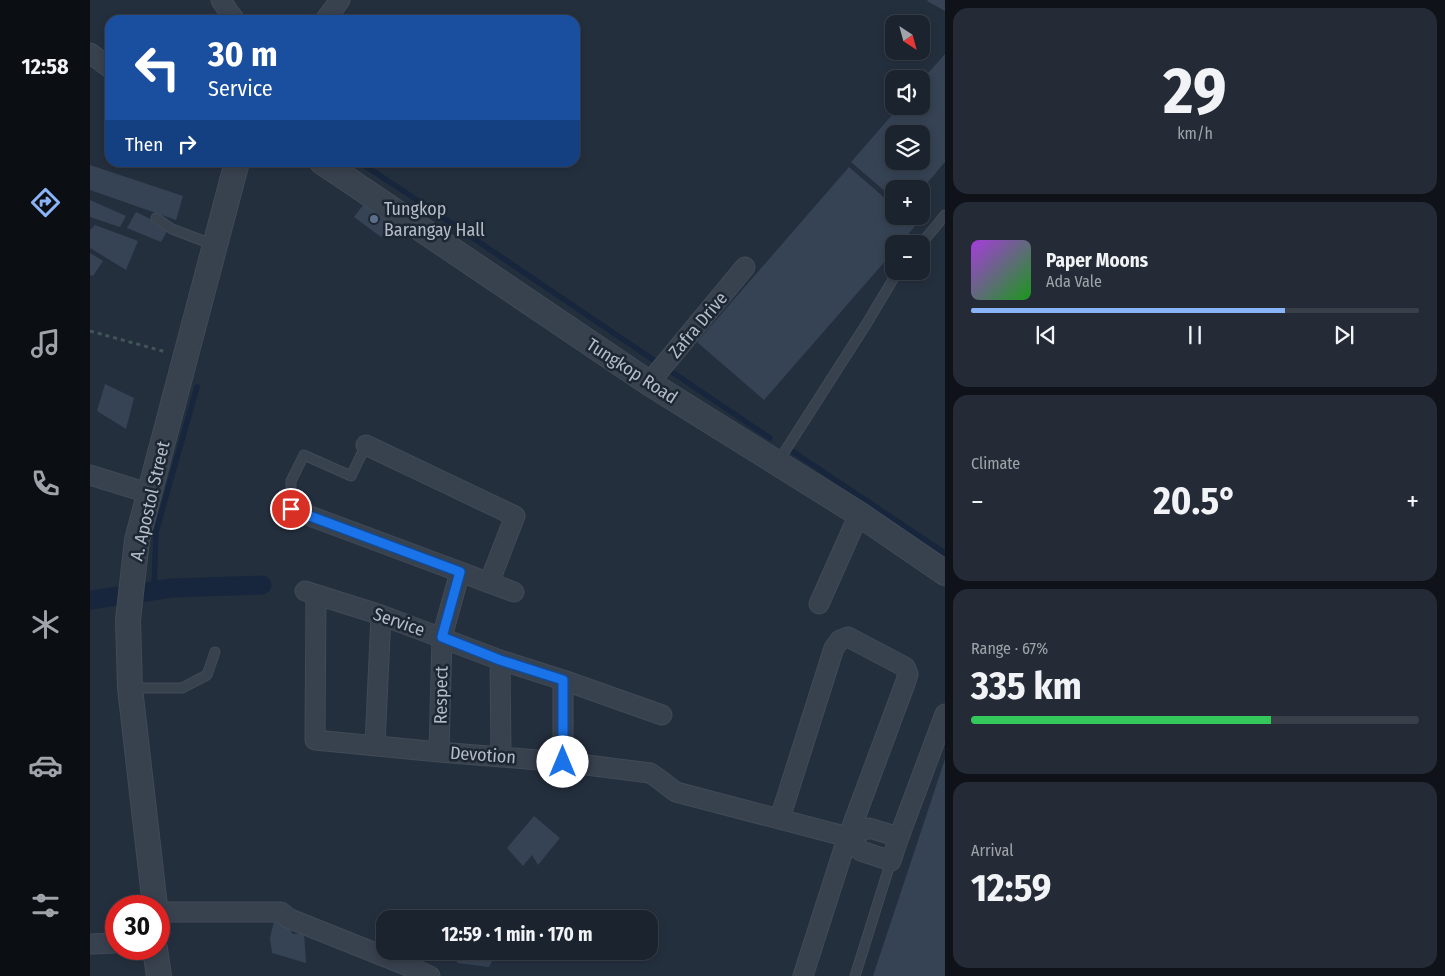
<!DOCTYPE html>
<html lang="en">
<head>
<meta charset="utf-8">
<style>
	:root { --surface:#1b232e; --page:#242b36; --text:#f1f3f6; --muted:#a0a4aa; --line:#39404a; --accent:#8ab4f8 }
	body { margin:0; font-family:"Fira Sans Condensed",sans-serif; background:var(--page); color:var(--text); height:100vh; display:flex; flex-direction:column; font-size:19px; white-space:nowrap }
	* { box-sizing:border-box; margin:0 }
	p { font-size:16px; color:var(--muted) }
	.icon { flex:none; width:28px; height:28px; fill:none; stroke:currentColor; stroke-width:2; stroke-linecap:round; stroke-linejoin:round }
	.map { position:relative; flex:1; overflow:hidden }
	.drawer { display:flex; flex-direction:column; gap:8px; padding:8px; background:#0f1319; width:500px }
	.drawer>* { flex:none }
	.guide { position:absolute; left:15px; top:15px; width:475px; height:152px; border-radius:15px; box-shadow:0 2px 8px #0003,0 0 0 1px var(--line); background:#1a4fa0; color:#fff; overflow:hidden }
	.needle { width:32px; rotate:144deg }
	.buttons { position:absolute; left:795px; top:15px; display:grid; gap:10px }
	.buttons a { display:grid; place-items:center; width:45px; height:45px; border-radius:10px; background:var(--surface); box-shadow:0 2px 8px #0003,0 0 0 1px var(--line); font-size:25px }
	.speed { position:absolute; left:15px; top:895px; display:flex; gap:10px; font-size:25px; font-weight:700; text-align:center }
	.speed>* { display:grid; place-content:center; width:65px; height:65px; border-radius:50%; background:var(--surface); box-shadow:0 2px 8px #0003,0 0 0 1px var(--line); line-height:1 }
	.speed .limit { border:8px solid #d22; background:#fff; color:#111 }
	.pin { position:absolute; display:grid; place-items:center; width:42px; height:42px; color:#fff; margin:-21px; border:2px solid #fff; border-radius:50%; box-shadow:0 1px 5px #0007 }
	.me { position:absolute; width:55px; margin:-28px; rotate:0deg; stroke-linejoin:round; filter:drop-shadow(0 0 4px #0008) }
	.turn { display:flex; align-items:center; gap:18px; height:105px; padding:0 20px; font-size:22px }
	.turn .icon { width:65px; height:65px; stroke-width:2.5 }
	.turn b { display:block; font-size:35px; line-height:42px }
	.then { display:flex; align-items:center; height:48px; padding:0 20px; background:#0003; gap:10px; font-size:19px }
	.big { font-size:38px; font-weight:700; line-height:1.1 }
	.drawer .tile { flex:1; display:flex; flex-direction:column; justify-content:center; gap:8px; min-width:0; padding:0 18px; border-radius:15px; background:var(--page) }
	.drawer .dial { align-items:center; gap:0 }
	.dial b { font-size:65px; line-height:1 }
	.song { display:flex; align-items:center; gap:15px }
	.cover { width:60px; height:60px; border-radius:8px; background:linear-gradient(135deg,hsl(280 70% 55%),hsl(120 70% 35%)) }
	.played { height:5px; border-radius:2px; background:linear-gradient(90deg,var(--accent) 70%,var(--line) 70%) }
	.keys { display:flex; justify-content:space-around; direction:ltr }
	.heat { display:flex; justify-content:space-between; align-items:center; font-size:28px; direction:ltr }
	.charge { height:8px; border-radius:4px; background:linear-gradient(90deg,#34c759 67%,var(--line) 0) }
	.trip { position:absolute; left:286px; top:910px; width:282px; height:50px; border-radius:15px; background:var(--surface); box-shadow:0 2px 8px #0003,0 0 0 1px var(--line); font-weight:700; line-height:50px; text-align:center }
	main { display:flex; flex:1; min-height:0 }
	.tab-bar { display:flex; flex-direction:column; width:90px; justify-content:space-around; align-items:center; background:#0b0e12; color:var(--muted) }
	.tab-bar .icon { width:35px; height:35px }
	.tab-bar .current { color:var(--accent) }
	.tab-bar b { font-size:22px; color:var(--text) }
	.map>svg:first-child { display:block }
</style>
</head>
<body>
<main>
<nav class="tab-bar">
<b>12:58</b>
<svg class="icon current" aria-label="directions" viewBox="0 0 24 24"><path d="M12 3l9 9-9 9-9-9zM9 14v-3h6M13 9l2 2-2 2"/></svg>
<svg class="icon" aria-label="music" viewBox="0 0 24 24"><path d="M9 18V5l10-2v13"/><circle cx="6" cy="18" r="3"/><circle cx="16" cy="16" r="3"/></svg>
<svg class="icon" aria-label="phone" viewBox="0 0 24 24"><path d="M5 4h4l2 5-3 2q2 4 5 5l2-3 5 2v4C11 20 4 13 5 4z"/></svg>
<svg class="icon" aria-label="climate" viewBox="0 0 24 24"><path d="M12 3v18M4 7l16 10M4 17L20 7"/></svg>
<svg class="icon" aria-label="car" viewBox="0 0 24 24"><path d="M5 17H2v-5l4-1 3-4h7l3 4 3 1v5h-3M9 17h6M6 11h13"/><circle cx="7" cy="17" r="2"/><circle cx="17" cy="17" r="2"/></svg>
<svg class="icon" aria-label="filters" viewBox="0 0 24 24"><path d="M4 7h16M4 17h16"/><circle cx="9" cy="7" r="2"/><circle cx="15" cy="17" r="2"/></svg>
</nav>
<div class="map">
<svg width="855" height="976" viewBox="0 0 855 976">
	<rect width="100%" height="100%" fill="#242f3e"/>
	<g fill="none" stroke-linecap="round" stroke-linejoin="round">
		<!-- stream -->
		<path stroke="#17263c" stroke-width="5.5" d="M 269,162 L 315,192 L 568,363
			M 579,370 L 680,438
			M 702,451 L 855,553
			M 64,590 L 66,532 L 107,387"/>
		<!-- canal -->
		<path stroke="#17263c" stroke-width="19" d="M 0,600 L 82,588 L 172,585"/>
	</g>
	<!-- building -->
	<path fill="#364354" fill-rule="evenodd" d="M 838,0 L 855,0 L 855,11 L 837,1 Z
		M 855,54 L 855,162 L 832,189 L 804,189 L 804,199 L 761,162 L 810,106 L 831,106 L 831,81 ZM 804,134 L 831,134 L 831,161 L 804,161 Z
		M 0,165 L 93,196 L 86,220 L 0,190 Z
		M 759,167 L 804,206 L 804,216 L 816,216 L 826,225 L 810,244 L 804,244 L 804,251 L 674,400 L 607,342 Z
		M 0,200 L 36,216 L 30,227 L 0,217 Z
		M 277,200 L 304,220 L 291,237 L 264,217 Z
		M 46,212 L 79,228 L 71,242 L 37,228 Z
		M 5,225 L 48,241 L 36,270 L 0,248 L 0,230 Z
		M 0,253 L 13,261 L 3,276 L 0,275 Z
		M 15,384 L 44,398 L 36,429 L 7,411 Z
		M 855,759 L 855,976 L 783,976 Z
		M 444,816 L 470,838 L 448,865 L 442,855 L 433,866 L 417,848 Z
		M 184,921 L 194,922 L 203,934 L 214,933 L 216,963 L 182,953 L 180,938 Z
		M 368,951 L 407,951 L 399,967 L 367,963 Z"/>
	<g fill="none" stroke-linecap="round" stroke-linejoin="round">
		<!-- service casing -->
		<g stroke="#414a57" stroke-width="11">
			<path id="service" d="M 66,218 L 82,229 L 124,245
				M 831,244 L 855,215
				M 688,462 L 777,323 L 808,271
				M 201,509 L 201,481 L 214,455 L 261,476 L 276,445
				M 40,688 L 92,688 L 117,675 L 125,652
				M 765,976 L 801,861"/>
		</g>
		<!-- minor casing -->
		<g stroke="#414a57" stroke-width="21">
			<path id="minor" d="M 131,0 L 140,14 L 145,20
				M 235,20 L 250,0
				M 0,53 L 20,68
				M 559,383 L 655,267
				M 276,445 L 425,516 L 399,583
				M 0,475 L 58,493
				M 201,509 L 424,592
				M 215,591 L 291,615 L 410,660 L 473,680 L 572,715
				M 226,595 L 225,740 L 349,752 L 473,762 L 560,773 C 570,779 577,786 586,792 L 758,837
				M 729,604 L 769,514
				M 410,660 L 411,756
				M 285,745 L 291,615
				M 349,752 L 352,637 L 370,572
				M 473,762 L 473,680
				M 690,818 L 744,648 L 750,640 L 758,637 L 815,667 L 818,674 L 816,681 L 755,845 L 713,976
				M 809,837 L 779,828 L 758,837 L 771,851 L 801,861 L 809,837 L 855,714
				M 69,912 L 191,912 L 198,918 L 313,964 L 340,976
				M 0,944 L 26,943"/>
		</g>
		<!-- tertiary casing -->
		<g stroke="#414a57" stroke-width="26">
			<path id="tertiary" d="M 232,162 L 559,383 L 769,514 L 855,573
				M 65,906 L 40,688 L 38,620 L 39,611 L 47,540 L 147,162
				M 65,949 L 69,976"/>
		</g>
		<!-- path -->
		<path stroke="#3f5557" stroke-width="3" stroke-dasharray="4 4" stroke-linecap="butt" d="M 0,331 L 76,352"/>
		<!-- service -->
		<use href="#service" stroke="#38414e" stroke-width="9"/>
		<!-- minor -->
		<use href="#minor" stroke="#38414e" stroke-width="19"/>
		<!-- tertiary -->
		<use href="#tertiary" stroke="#38414e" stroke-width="24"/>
	</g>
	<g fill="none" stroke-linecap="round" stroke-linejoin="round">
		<!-- route casing -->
		<g stroke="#114b97" stroke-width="12">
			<path id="route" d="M 201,509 L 370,572 L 352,637 L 410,660 L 473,680 L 473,762"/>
		</g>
		<!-- route -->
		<use href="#route" stroke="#1a73e8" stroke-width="9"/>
	</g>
	<!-- markers -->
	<circle fill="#5c6f8a" stroke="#1d2633" stroke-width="2" cx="284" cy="219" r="5"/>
	<g text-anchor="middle" stroke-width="5" stroke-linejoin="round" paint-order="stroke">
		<!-- poi labels -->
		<g font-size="18" fill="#b4bcc9" stroke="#1d2633" text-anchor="start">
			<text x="294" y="215">Tungkop<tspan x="294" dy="21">Barangay Hall</tspan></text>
		</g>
		<!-- street labels -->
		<g font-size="18" fill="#b4bcc9" stroke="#1d2633">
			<text transform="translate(608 325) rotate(-50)" y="6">Zafra Drive</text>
			<text transform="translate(542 371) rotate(33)" y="6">Tungkop Road</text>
			<text transform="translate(60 501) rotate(-77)" y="6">A. Apostol Street</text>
			<text transform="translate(309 622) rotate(19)" y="6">Service</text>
			<text transform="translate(351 695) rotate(-89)" y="6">Respect</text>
			<text transform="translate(393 755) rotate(4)" y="6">Devotion</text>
		</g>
	</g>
</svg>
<div class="buttons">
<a><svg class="needle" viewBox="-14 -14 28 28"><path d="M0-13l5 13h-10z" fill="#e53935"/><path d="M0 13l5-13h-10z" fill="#a0a4aa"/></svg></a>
<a><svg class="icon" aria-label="sound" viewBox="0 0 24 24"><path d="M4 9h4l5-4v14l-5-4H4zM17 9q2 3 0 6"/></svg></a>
<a><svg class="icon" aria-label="layers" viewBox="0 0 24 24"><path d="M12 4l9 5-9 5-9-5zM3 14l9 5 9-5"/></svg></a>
<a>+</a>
<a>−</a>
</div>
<div class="speed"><div class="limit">30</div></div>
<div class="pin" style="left:201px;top:509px;background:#d93025"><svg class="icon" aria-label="arrive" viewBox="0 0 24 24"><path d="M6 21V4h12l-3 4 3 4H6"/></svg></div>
<svg class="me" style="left:473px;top:762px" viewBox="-20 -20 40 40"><circle r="19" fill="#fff"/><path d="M0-13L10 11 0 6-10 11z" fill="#1a73e8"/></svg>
<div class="trip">12:59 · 1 min · 170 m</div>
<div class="guide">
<div class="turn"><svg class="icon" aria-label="left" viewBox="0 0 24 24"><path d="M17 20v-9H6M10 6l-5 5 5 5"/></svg><div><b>30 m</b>Service</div></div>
<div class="then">Then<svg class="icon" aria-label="right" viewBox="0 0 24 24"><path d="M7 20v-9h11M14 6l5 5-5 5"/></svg></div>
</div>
</div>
<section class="drawer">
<div class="tile dial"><b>29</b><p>km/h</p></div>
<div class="tile">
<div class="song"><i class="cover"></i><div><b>Paper Moons</b><p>Ada Vale</p></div></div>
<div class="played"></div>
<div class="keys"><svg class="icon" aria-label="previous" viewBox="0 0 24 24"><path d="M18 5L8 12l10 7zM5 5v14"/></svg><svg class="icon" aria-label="pause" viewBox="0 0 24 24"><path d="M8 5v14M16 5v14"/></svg><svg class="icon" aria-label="next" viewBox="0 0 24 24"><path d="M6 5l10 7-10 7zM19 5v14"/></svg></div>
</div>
<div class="tile"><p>Climate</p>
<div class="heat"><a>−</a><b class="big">20.5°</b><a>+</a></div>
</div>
<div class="tile"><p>Range · 67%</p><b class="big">335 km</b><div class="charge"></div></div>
<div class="tile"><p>Arrival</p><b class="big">12:59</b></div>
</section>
</main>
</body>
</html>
